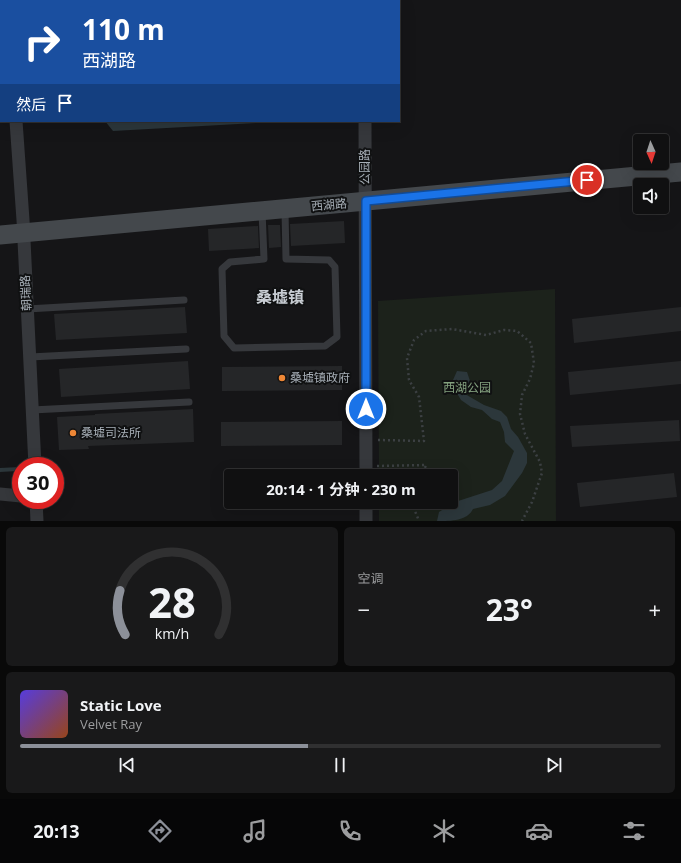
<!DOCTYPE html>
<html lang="zh">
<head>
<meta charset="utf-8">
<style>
	:root { --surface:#101011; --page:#19191a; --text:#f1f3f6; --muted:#9c9d9f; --line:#303031; --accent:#8c9099 }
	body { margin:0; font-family:"Open Sans","Noto Sans SC",sans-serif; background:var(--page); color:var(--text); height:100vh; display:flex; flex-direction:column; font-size:15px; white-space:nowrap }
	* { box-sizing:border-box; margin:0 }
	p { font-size:13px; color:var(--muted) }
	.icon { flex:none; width:22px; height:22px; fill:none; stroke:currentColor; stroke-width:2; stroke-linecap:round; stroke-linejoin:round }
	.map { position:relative; height:521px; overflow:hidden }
	.details { display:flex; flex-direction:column; gap:6px; padding:6px; background:#090909; flex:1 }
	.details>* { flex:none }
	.guide { position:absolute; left:0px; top:0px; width:400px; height:122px; box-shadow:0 4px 16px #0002,0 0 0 1px var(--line); background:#1a4fa0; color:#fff; overflow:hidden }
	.needle { width:26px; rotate:177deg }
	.fabs { position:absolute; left:633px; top:134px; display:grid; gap:8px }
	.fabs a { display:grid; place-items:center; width:36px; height:36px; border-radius:4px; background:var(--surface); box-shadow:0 4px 16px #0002,0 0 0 1px var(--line); font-size:20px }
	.speed { position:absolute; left:12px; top:457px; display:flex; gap:8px; font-size:20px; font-weight:700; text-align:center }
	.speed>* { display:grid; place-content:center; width:52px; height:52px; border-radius:50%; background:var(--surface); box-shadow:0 4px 16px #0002,0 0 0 1px var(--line); line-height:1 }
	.speed .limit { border:6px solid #d22; background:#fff; color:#111 }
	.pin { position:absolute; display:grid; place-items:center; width:34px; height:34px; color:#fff; margin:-17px; border:2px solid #fff; border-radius:50%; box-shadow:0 1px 4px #0007 }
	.me { position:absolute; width:44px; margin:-22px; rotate:0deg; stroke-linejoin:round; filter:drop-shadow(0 0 3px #0008) }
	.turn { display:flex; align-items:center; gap:14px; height:84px; padding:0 16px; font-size:18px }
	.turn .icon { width:52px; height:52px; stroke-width:2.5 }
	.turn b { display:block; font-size:28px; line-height:34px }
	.then { display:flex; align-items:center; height:38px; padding:0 16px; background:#0003; gap:8px; font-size:15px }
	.big { font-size:30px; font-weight:700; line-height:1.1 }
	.details .tile { flex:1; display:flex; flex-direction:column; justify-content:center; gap:6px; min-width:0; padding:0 14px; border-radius:6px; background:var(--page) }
	.details .dial { align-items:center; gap:0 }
	.dial svg { height:104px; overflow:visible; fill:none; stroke:var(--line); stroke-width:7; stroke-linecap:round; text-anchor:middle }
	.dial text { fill:var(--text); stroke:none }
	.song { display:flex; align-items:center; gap:12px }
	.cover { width:48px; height:48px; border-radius:6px; background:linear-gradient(135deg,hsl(250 70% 55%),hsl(20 70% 35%)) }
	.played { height:4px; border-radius:2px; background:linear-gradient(90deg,var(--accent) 45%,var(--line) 45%) }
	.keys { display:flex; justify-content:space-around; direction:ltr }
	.heat { display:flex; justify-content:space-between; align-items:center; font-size:22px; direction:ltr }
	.details .tiles { flex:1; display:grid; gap:6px; grid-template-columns:1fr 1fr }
	.tile:last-child { grid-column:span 2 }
	.trip { position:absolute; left:224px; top:469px; width:234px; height:40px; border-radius:4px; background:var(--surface); box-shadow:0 4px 16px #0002,0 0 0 1px var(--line); font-weight:700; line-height:40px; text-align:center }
	.tab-bar { display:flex; height:64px; justify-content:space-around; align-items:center; background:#060607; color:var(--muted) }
	.tab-bar .icon { width:28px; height:28px }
	.tab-bar .selected { color:var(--accent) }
	.tab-bar b { font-size:18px; color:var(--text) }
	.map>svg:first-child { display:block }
</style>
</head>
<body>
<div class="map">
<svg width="681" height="521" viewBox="0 0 681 521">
	<rect width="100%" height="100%" fill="#151517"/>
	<!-- green -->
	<path fill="#1c221b" d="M 555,289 L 556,521 L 379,521 L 379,502 L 451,502 L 451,476 L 379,476 L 378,301 Z"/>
	<!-- water -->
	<path fill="#2c373b" d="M 105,121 L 292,121 L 113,131 Z
		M 457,371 L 467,372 L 471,384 L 460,387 L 465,394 L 484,405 L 501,411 L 507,417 L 511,429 L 518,437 L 527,453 L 527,463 L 522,473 L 505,496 L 490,505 L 473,509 C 467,521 452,521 437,521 L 439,512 L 455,502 L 492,490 L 502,481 L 514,451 L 505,442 L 504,432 L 500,422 L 492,419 L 482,410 L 471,407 L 461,400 L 455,390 L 453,380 Z
		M 20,467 L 17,471 L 0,472 L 0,468 Z"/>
	<!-- building -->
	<path fill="#252628" d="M 344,221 L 345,243 L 291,246 L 290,224 Z
		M 268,225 L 280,225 L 281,247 L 269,248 Z
		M 258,226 L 259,248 L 209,251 L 208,229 Z
		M 185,307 L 187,333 L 56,340 L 54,314 Z
		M 681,307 L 681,331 L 574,343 L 572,319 Z
		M 188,361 L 190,389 L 61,397 L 59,369 Z
		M 681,361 L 681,384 L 570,395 L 568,372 Z
		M 342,366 L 342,390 L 222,391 L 222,367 Z
		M 193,409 L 194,442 L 88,446 L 89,449 L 59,450 L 57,417 L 95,415 L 95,414 Z
		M 679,420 L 680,441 L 572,447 L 570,426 Z
		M 342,421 L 342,445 L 221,446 L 221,422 Z
		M 674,473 L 677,497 L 580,507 L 577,483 Z"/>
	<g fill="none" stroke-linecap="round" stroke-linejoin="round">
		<!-- path -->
		<path stroke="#3c4043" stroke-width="2.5" stroke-dasharray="2 3" stroke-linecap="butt" d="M 378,440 L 424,441 L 419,397 L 409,380 L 407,358 L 414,340 L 426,331 L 452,329 L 486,335 L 504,330 L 517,331 L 531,343 L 534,363 L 530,379 L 522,395 L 520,414 L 525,434 L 540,462 L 542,473 L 532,502 L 522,521
			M 377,466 L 426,465 L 422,476
			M 416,502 L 415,511 L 419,521"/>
		<!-- service -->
		<path stroke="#36383c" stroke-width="7" d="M 262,211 L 264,259 L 230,262 L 222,269 L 224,336 L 234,348 L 325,346 L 337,337 L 335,267 L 329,260 L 286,259 L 285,210
			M 27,309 L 184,300
			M 30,357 L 186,349
			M 32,410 L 189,402"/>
		<!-- minor -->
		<path stroke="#36383c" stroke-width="13" d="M 7,0 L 7,1
			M 365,0 L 365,1
			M 16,121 L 23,220 L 35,466
			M 365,121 L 366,476
			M 0,494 L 21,496
			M 36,500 L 37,521
			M 366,502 L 366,521"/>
		<!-- secondary -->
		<path stroke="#44484c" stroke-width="19" d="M 0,235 L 681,172"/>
	</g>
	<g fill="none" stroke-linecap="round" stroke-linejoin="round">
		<!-- route casing -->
		<g stroke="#114b97" stroke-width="10">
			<path id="route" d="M 366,409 L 366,201 L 587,180"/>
		</g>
		<!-- route -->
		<use href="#route" stroke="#1a73e8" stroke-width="7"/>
	</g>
	<!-- markers -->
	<g fill="#ee8736" stroke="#101112" stroke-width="1.5">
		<circle cx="282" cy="378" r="4"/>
		<circle cx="73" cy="433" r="4"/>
	</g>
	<g text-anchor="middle" stroke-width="4" stroke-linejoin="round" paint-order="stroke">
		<!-- street labels -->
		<g font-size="12" fill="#a7afb7" stroke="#101112">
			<text transform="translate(365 167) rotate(-90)" y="4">公园路</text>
			<text transform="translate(329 205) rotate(-5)" y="4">西湖路</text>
			<text transform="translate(26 293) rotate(-93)" y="4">朝瑞路</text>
		</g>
		<!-- poi labels -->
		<g font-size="12" fill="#a7afb7" stroke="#101112" text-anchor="start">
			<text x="290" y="382">桑墟镇政府</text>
			<text x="81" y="437">桑墟司法所</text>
		</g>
		<!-- park labels -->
		<g font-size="12" fill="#84a17f" stroke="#101112">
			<text x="467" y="392">西湖公园</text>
		</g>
		<!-- district labels -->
		<g font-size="16" font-weight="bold" fill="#c8cdd3" stroke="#101112">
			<text x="280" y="303">桑墟镇</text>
		</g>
	</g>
</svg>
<div class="fabs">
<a><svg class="needle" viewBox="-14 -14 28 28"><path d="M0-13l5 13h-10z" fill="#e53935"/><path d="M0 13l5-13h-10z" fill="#9c9d9f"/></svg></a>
<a><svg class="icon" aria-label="sound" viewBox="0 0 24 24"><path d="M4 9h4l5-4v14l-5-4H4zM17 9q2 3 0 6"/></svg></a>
</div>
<div class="speed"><div class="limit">30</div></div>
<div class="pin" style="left:587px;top:180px;background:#d93025"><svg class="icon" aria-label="arrive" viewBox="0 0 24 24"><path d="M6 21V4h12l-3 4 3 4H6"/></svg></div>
<svg class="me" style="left:366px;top:409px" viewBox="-20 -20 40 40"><circle r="17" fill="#1a73e8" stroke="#fff" stroke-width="3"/><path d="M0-11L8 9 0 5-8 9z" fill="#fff"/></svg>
<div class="trip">20:14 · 1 分钟 · 230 m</div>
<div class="guide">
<div class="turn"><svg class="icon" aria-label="right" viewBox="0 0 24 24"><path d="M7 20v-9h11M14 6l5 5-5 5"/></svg><div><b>110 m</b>西湖路</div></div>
<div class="then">然后<svg class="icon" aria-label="arrive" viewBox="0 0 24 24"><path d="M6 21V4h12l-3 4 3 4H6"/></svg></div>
</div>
</div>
<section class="details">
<div class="tiles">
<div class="tile dial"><svg viewBox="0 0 100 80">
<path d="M14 69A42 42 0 1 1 86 69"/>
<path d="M14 69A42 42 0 0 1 10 35" stroke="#8c9099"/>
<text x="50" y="56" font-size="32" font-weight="700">28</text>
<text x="50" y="72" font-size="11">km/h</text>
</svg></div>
<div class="tile"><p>空调</p>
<div class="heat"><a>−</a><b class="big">23°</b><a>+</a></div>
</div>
<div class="tile">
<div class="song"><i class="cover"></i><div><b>Static Love</b><p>Velvet Ray</p></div></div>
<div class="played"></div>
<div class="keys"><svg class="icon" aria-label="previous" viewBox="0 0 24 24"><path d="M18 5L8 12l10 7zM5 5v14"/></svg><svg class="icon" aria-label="pause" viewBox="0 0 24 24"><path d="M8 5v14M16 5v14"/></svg><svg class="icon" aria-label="next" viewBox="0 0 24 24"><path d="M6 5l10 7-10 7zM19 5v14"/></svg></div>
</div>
</div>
</section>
<nav class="tab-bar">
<b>20:13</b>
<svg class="icon selected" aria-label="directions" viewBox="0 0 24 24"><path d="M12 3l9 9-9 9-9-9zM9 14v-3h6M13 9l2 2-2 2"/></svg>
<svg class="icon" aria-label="music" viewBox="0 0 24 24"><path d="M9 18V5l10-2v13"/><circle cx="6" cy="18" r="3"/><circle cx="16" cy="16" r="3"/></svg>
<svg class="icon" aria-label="phone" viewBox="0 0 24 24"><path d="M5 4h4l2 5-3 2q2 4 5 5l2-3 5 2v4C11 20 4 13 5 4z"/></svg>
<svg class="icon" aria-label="climate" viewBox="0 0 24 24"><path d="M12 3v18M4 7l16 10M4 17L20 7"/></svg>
<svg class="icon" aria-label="car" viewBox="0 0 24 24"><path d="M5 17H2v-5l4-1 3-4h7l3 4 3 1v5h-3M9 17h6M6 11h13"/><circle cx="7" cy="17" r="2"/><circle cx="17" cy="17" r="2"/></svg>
<svg class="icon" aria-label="filters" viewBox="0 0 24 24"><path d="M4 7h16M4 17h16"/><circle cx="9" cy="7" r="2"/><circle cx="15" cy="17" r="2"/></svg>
</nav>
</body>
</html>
